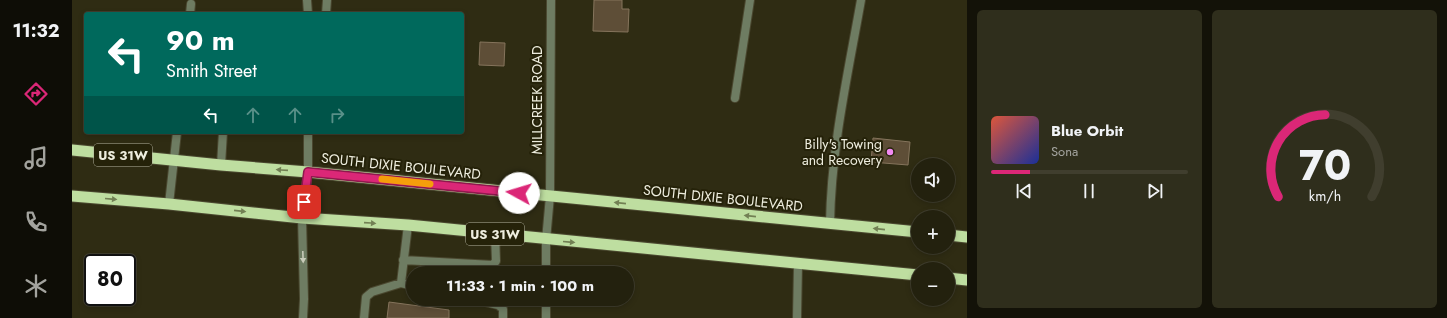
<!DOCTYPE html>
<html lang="en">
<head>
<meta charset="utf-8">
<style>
	:root { --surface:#23210e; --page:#2f2e1c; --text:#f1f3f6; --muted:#a3a39e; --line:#403e2e; --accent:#db2777 }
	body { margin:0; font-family:Jost,sans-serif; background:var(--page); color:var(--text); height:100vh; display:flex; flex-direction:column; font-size:15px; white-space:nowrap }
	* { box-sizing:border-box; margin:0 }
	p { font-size:13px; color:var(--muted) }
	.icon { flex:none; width:22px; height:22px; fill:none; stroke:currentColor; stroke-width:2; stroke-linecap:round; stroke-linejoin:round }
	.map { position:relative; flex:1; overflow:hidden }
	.sheet { display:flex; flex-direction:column; gap:10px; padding:10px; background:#131208; width:480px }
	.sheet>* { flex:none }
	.top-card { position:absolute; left:12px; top:12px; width:380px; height:122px; border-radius:4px; box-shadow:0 2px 6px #0003,0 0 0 1px var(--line); background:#00695c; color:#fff; overflow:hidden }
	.buttons { position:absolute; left:839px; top:158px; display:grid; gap:8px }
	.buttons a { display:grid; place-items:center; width:44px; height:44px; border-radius:50%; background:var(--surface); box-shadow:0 2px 6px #0003,0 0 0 1px var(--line); font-size:20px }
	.speed { position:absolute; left:12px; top:254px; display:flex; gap:8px; font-size:20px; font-weight:700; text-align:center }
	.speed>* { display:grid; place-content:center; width:52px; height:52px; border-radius:50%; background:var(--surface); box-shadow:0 2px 6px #0003,0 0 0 1px var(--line); line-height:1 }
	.speed .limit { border:2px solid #111; border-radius:6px; background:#fff; color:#111 }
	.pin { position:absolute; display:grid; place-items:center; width:34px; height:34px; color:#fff; margin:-17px; border-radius:8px; box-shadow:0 2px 6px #0006 }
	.me { position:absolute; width:44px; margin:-22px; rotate:276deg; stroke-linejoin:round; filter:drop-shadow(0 0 3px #0008) }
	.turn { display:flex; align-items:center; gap:14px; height:84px; padding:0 16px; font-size:18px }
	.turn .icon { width:52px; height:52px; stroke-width:2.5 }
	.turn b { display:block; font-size:28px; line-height:34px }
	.lanes { display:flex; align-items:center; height:38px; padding:0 16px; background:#0003; justify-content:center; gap:20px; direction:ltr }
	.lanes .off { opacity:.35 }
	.sheet .tile { flex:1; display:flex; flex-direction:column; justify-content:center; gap:6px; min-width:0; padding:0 14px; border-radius:6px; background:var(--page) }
	.sheet .dial { align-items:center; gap:0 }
	.dial svg { height:104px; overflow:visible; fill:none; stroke:var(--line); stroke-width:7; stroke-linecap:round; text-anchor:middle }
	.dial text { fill:var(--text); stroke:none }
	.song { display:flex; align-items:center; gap:12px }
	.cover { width:48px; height:48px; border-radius:6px; background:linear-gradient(135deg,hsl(10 70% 55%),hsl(230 70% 35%)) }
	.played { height:4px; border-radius:2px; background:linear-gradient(90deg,var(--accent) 20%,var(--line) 20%) }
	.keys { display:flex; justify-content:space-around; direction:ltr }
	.sheet .tiles { flex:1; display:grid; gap:10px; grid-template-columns:repeat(2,1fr) }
	.trip { position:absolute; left:334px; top:266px; width:228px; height:40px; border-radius:20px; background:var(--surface); box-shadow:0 2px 6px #0003,0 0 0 1px var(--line); font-weight:700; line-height:40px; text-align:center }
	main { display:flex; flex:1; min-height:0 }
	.dock { display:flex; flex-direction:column; width:72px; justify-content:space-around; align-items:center; background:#0e0d06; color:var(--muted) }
	.dock .icon { width:28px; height:28px }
	.dock .selected { color:var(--accent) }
	.dock b { font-size:18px; color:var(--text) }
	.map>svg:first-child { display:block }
</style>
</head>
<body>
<main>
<nav class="dock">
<b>11:32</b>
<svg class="icon selected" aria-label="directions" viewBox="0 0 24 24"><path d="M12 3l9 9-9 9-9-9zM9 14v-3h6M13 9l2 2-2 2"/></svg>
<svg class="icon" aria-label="music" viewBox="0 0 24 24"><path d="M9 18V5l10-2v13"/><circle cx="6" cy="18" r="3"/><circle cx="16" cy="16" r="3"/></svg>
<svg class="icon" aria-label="phone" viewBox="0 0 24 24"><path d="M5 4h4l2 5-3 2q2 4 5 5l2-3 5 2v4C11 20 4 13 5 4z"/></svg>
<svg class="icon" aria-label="climate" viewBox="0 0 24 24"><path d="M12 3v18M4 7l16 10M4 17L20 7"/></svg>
</nav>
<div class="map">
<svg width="895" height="318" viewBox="0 0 895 318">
	<rect width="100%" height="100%" fill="#2f2c13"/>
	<!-- building -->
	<path fill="#5e4e37" stroke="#85745c" d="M 522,0 L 550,0 L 550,9 L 557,9 L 556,32 L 521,31 Z
		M 408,42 L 433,43 L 432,66 L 407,65 Z
		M 801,138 L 838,142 L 836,165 L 799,162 Z
		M 317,302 L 377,310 L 377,318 L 315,318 Z"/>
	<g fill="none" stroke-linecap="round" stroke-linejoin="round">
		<!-- service casing -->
		<g stroke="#4a472f" stroke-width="10">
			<path id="service" d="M 118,14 L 119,4
				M 254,14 L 255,0
				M 149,165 L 151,132
				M 97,204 L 105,132
				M 230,218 L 232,299 L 231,318
				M 336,225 L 329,283 L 341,286
				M 331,260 L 421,265 L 424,261 L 423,234
				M 400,299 L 426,305 L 431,309 L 431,318
				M 292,318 L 294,297 L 300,292 L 329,283"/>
		</g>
		<!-- minor casing -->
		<g stroke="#4a472f" stroke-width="10">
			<path id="minor" d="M 235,0 L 236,14
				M 663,98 L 678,0
				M 478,196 L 479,0
				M 230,218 L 236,172 L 236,132
				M 758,224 C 759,148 776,74 789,0
				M 725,318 L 726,264"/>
		</g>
		<!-- tertiary casing -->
		<g stroke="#4a472f" stroke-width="10">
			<path id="tertiary" d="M 474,273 L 474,240 L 478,196
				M 474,318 L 474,299"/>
		</g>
		<!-- trunk casing -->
		<g stroke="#4a472f" stroke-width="13">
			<path id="trunk" d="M 0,150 L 149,165 L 236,172 L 846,232
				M 0,196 L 97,204 L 230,218 L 336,225 L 846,275
				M 876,235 L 895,237
				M 876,278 L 895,280"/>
		</g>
		<!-- service -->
		<use href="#service" stroke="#6e7c62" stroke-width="8"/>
		<!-- minor -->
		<use href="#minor" stroke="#6e7c62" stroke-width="8"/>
		<!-- tertiary -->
		<use href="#tertiary" stroke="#6e7c62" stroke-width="8"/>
		<!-- trunk -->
		<use href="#trunk" stroke="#bedea0" stroke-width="11"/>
	</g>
	<!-- one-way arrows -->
	<defs><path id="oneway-solid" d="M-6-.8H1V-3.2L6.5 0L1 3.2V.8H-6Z"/></defs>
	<g fill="#728054">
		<use href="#oneway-solid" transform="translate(210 170) rotate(-176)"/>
		<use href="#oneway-solid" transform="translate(39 199) rotate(5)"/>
		<use href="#oneway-solid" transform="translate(548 203) rotate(-174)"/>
		<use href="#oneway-solid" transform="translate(168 211) rotate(6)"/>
		<use href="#oneway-solid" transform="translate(678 216) rotate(-174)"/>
		<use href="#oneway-solid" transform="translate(298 223) rotate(4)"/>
		<use href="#oneway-solid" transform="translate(807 229) rotate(-174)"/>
		<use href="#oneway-solid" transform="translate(497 242) rotate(5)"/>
	</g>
	<use fill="#c8cbb9" href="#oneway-solid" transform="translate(231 257) rotate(88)"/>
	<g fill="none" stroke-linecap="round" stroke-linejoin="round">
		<!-- route casing -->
		<g stroke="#8e194d" stroke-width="10">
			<path id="route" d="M 232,202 L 236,172 L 447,193"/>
		</g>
		<!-- route -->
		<use href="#route" stroke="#db2777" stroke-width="7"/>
		<!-- slow -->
		<path stroke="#f59e0b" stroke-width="7" d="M 310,179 L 358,184"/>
	</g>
	<!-- markers -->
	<circle fill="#f28af3" stroke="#252209" stroke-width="1.5" cx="818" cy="152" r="4"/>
	<g text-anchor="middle" stroke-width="4" stroke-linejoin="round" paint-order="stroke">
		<!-- shield labels -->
		<g fill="#252209" stroke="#b2b09e" stroke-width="1">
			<rect x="22" y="144" width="58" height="22" rx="3"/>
			<rect x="394" y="223" width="58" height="22" rx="3"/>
		</g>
		<g font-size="13" font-weight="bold" fill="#eeedde">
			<text x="51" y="160">US 31W</text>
			<text x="423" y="239">US 31W</text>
		</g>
		<!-- street labels -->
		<g font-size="14" fill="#eeedde" stroke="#252209">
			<text transform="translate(465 100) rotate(-90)" y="5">MILLCREEK ROAD</text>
			<text transform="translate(329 166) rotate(6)" y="5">SOUTH DIXIE BOULEVARD</text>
			<text transform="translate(651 198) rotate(6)" y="5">SOUTH DIXIE BOULEVARD</text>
		</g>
		<!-- poi labels -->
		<g font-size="14" fill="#eeedde" stroke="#252209" text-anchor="end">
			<text x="810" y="149">Billy's Towing<tspan x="810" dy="16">and Recovery</tspan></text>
		</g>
	</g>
</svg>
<div class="buttons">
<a><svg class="icon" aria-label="sound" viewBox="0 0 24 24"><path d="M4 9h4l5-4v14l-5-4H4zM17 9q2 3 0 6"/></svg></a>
<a>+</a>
<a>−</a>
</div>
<div class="speed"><div class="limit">80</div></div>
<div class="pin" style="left:232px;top:202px;background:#d93025"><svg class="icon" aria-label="arrive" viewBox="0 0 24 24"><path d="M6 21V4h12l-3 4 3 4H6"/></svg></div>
<svg class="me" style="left:447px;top:193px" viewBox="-20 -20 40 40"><circle r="19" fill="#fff"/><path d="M0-13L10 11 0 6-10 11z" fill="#db2777"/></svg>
<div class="trip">11:33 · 1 min · 100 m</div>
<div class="top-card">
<div class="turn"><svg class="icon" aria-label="left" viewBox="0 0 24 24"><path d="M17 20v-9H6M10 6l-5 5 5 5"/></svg><div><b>90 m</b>Smith Street</div></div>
<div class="lanes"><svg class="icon" aria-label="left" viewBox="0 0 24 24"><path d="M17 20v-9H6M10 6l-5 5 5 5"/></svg><svg class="icon off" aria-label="ahead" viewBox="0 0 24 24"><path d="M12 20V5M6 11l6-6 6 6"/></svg><svg class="icon off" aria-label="ahead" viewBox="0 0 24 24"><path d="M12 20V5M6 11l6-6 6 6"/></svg><svg class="icon off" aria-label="right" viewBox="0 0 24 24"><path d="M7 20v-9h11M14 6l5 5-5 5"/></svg></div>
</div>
</div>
<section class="sheet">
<div class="tiles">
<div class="tile">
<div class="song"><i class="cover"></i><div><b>Blue Orbit</b><p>Sona</p></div></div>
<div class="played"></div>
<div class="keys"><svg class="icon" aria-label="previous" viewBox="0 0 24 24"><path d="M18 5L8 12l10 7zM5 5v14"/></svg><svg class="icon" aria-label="pause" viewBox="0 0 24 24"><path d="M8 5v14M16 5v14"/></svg><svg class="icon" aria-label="next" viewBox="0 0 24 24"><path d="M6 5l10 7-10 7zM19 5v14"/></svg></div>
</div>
<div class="tile dial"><svg viewBox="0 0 100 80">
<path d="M14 69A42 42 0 1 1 86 69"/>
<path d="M14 69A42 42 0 0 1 50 6" stroke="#db2777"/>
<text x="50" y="56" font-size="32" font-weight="700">70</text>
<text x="50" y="72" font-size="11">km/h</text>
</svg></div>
</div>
</section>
</main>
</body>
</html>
